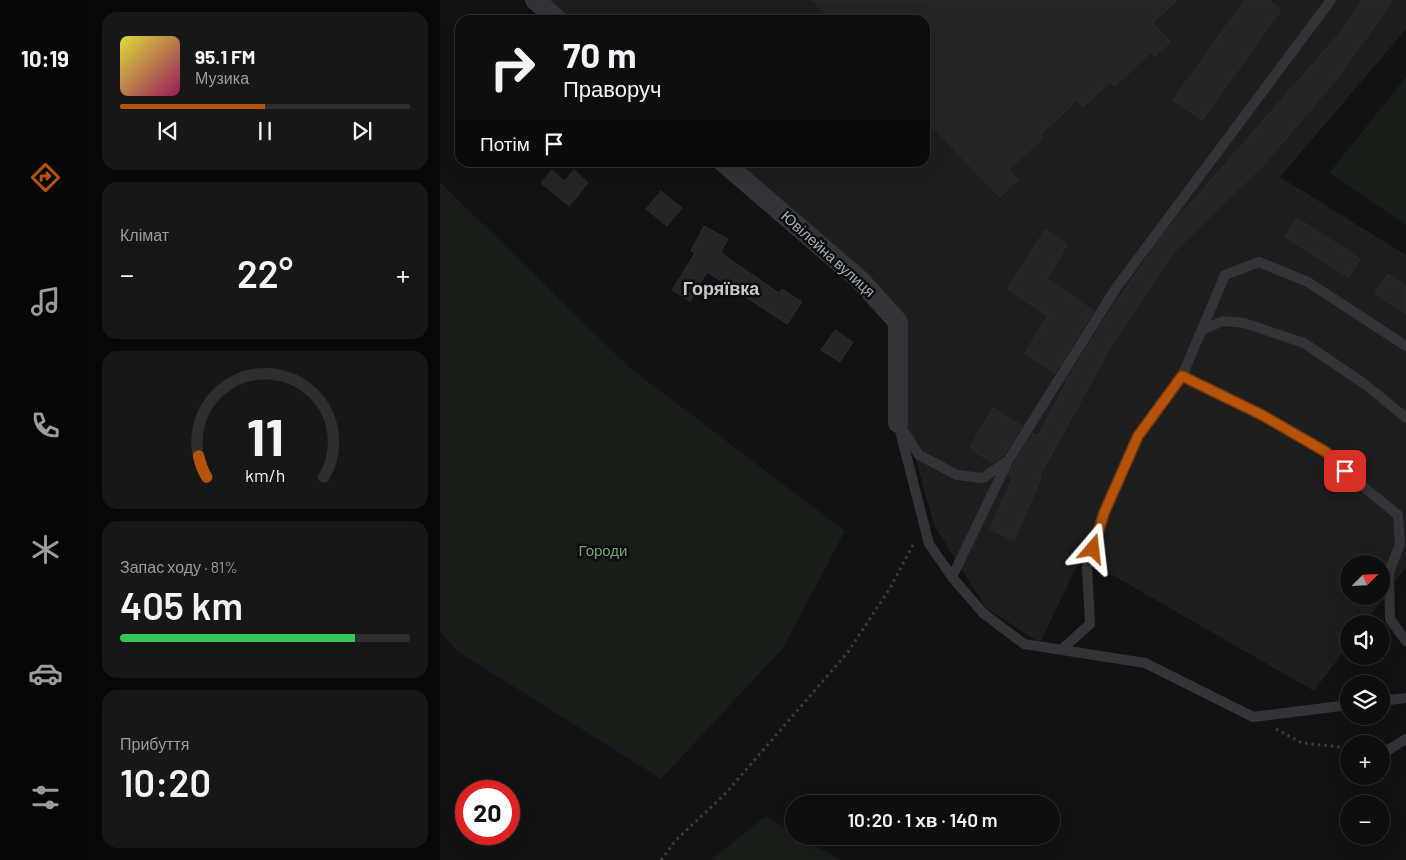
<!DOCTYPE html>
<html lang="uk">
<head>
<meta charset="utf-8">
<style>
	:root { --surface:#0d0e0e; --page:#161717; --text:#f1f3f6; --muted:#9a9c9e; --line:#2d2e2e; --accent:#b45309 }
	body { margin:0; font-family:Barlow,sans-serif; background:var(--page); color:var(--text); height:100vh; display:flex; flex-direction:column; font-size:19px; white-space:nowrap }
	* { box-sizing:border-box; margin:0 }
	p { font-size:16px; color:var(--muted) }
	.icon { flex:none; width:28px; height:28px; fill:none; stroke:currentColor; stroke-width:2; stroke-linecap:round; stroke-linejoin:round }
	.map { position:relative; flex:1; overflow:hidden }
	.side { display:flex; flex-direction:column; gap:12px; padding:12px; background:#070808; width:350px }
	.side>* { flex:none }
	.hud { position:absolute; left:15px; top:15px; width:475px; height:152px; border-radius:15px; box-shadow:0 5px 20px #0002,0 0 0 1px var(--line); background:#0d0e0e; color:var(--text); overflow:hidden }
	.needle { width:32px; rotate:66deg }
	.buttons { position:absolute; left:900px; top:555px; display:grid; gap:10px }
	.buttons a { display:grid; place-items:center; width:50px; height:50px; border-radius:50%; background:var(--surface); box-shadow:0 5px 20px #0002,0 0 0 1px var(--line); font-size:25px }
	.speed { position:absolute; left:15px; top:780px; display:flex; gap:10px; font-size:25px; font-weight:700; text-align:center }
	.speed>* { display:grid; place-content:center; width:65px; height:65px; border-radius:50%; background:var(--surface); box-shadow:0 5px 20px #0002,0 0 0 1px var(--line); line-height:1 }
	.speed .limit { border:8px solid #d22; background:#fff; color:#111 }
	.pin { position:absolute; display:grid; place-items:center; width:42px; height:42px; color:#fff; margin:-21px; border-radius:10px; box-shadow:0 2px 8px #0006 }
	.me { position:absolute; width:55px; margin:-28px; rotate:17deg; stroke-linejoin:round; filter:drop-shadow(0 0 4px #0008) }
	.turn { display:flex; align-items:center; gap:18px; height:105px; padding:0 25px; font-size:22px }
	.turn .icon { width:65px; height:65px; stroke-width:2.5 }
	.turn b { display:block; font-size:35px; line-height:42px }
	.then { display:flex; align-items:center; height:48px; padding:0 25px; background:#0003; gap:10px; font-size:19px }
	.big { font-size:38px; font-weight:600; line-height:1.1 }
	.side .widget { flex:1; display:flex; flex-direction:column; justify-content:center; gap:8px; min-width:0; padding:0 18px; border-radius:15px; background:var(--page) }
	.side .dial { align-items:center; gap:0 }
	.dial svg { height:130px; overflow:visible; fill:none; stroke:var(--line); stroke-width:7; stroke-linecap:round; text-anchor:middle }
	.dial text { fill:var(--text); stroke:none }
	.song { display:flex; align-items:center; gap:15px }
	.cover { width:60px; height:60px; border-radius:8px; background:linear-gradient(135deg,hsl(60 70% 55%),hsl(330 70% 35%)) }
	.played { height:5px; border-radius:2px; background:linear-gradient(90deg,var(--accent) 50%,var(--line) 50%) }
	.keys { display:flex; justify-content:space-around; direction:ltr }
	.heat { display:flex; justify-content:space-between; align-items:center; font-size:28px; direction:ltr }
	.charge { height:8px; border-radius:4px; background:linear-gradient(90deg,#34c759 81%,var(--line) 0) }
	.trip { position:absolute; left:345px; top:795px; width:275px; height:50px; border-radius:25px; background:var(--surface); box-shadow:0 5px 20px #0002,0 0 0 1px var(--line); font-weight:600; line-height:50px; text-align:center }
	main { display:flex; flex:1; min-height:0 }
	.tab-bar { display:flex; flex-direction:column; width:90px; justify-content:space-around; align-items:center; background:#050606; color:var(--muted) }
	.tab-bar .icon { width:35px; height:35px }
	.tab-bar .active { color:var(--accent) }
	.tab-bar b { font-size:22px; color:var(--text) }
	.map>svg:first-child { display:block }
</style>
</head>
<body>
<main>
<nav class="tab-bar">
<b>10:19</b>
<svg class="icon active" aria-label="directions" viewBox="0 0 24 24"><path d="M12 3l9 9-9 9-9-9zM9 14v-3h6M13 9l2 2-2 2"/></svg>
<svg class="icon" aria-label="music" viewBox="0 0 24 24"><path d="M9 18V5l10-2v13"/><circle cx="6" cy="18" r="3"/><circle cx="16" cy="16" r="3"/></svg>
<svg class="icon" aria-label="phone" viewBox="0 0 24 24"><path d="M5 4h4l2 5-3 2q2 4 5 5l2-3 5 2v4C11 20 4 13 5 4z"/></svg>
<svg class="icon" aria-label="climate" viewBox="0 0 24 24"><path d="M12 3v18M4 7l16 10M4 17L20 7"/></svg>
<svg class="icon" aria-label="car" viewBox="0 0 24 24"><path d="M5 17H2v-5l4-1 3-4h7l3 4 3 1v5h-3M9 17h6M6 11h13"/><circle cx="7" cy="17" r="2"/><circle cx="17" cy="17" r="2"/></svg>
<svg class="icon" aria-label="filters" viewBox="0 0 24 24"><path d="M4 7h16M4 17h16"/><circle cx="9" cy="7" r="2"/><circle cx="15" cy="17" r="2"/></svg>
</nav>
<section class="side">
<div class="widget">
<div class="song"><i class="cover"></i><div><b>95.1 FM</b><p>Музика</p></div></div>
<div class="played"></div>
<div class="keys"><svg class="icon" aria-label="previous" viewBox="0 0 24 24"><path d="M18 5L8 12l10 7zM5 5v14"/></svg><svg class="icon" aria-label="pause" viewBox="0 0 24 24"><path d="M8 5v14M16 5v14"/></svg><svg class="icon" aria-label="next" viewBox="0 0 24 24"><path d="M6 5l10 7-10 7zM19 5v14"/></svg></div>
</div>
<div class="widget"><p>Клімат</p>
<div class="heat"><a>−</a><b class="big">22°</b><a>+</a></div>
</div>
<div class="widget dial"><svg viewBox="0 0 100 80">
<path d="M14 69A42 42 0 1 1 86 69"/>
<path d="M14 69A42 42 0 0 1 9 56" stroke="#b45309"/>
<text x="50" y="56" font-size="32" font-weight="700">11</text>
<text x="50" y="72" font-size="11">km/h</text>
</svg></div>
<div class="widget"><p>Запас ходу · 81%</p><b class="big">405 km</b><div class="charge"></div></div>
<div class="widget"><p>Прибуття</p><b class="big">10:20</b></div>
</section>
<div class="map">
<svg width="966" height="860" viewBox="0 0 966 860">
	<rect width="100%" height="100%" fill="#111213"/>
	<!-- built -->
	<path fill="#1d1e20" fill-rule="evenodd" d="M 106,0 L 966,0 L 966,29 L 840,177 L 966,255 L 966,567 L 924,624 L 909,624 L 909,644 L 874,691 L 641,557 L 600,643 L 546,608 L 494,525 L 465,420 L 462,317 L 289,163 L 485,162 L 485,20 L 129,20 ZM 909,564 L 941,564 L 941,596 L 909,596 Z"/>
	<!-- green -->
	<path fill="#181d18" d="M 966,77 L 966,225 L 889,173 Z
		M 0,182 L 190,368 L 405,531 L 343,648 L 221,779 L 17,651 L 0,631 Z
		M 326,816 L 354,833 L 354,836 L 359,836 L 400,860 L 271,860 Z"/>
	<!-- building -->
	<path fill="#242527" stroke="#2b2c2f" d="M 372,0 L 737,0 L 712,23 L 730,42 L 715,56 L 711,52 L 675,86 L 670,82 L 643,107 L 637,100 L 600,135 L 603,138 L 568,170 L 578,180 L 560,197 L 485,119 L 485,20 L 391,20 Z
		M 805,0 L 828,0 L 841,10 L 762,120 L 733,100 Z
		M 922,0 L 953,0 L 899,76 L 826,162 L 734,252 L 672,344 L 599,477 L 601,478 L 574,540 L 550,529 L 573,477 L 569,474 L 575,462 L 593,433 L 598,436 L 627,382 L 626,381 L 665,319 L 704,262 L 728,229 L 900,33 Z
		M 112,170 L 124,181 L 134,170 L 148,183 L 129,206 L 101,183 Z
		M 221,191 L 242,208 L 227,226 L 206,209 Z
		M 857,218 L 920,259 L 908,277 L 845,237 Z
		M 264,226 L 288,239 L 281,253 L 339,293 L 342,289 L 362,302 L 347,324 L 267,272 L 250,301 L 232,290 L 255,253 L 251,251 Z
		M 605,230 L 627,245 L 607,279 L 653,311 L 615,373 L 585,353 L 608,316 L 567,289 Z
		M 948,274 L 966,286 L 966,314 L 935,294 Z
		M 395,330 L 413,342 L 400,362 L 381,350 Z
		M 553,408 L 582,426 L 563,455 L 552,463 L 530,448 Z"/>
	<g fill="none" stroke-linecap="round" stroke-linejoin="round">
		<!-- path -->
		<path stroke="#383b3f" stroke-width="3" stroke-dasharray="2.5 4" stroke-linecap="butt" d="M 836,729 L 862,743 L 909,748
			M 221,860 L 236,840 L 285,794 L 408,652 L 450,588 L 474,543"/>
		<!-- service -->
		<path stroke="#323438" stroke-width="10" d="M 762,330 L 783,321 L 804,323 L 864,343 L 926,385 L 966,418
			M 742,376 L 822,415 L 885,452 L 915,480 L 958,515 L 960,544 L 949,572 L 950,619 L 966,641
			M 458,423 L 489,544 L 512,577 L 543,613 L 584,644 L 705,663 L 813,717 L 909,705
			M 463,430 L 479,455 L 517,475 L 543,478 L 567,461
			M 512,577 L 569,459 L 676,288 L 891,0
			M 621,650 L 650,624 L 647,567 L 664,513 L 698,436 L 742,376 L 785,275 L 819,262 L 868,282 L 966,346
			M 941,701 L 966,698
			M 945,752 L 966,739"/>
		<!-- minor -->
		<path stroke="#323438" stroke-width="20" d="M 95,0 L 118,20
			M 283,162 L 420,280 L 458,322 L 458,423"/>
	</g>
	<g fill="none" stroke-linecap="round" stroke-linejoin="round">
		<!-- route casing -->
		<g stroke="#753606" stroke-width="12">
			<path id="route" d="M 653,549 L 664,513 L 698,436 L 742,376 L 822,415 L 886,452 L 905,471"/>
		</g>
		<!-- route -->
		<use href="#route" stroke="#b45309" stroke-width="9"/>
	</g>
	<g text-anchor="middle" stroke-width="5" stroke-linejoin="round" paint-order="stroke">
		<!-- street labels -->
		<g font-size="15" fill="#a3abb3" stroke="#0c0d0e">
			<text transform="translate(388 254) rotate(42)" y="5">Ювілейна вулиця</text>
		</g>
		<!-- park labels -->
		<g font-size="15" fill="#7f9f79" stroke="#0c0d0e">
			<text x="163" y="556">Городи</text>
		</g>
		<!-- quarter labels -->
		<g font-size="18" font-weight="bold" fill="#c4c9d0" stroke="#0c0d0e">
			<text x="281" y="295">Горяївка</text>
		</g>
	</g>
</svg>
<div class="buttons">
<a><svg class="needle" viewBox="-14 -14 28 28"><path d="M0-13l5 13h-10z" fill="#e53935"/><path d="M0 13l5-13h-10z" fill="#9a9c9e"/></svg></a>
<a><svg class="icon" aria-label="sound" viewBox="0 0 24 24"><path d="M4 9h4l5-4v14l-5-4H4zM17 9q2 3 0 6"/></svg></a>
<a><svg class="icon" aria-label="layers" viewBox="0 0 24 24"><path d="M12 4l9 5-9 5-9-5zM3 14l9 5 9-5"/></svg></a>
<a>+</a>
<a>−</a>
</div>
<div class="speed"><div class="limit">20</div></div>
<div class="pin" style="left:905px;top:471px;background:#d93025"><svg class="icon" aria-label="arrive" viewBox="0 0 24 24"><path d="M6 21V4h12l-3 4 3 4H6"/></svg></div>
<svg class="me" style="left:653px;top:549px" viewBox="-20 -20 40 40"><path d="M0-17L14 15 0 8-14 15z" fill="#b45309" stroke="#fff" stroke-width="4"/></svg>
<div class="trip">10:20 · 1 хв · 140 m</div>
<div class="hud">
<div class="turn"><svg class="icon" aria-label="right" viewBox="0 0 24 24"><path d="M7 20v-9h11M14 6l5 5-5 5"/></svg><div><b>70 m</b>Праворуч</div></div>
<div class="then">Потім<svg class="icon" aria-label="arrive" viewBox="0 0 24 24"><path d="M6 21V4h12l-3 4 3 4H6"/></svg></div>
</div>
</div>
</main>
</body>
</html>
